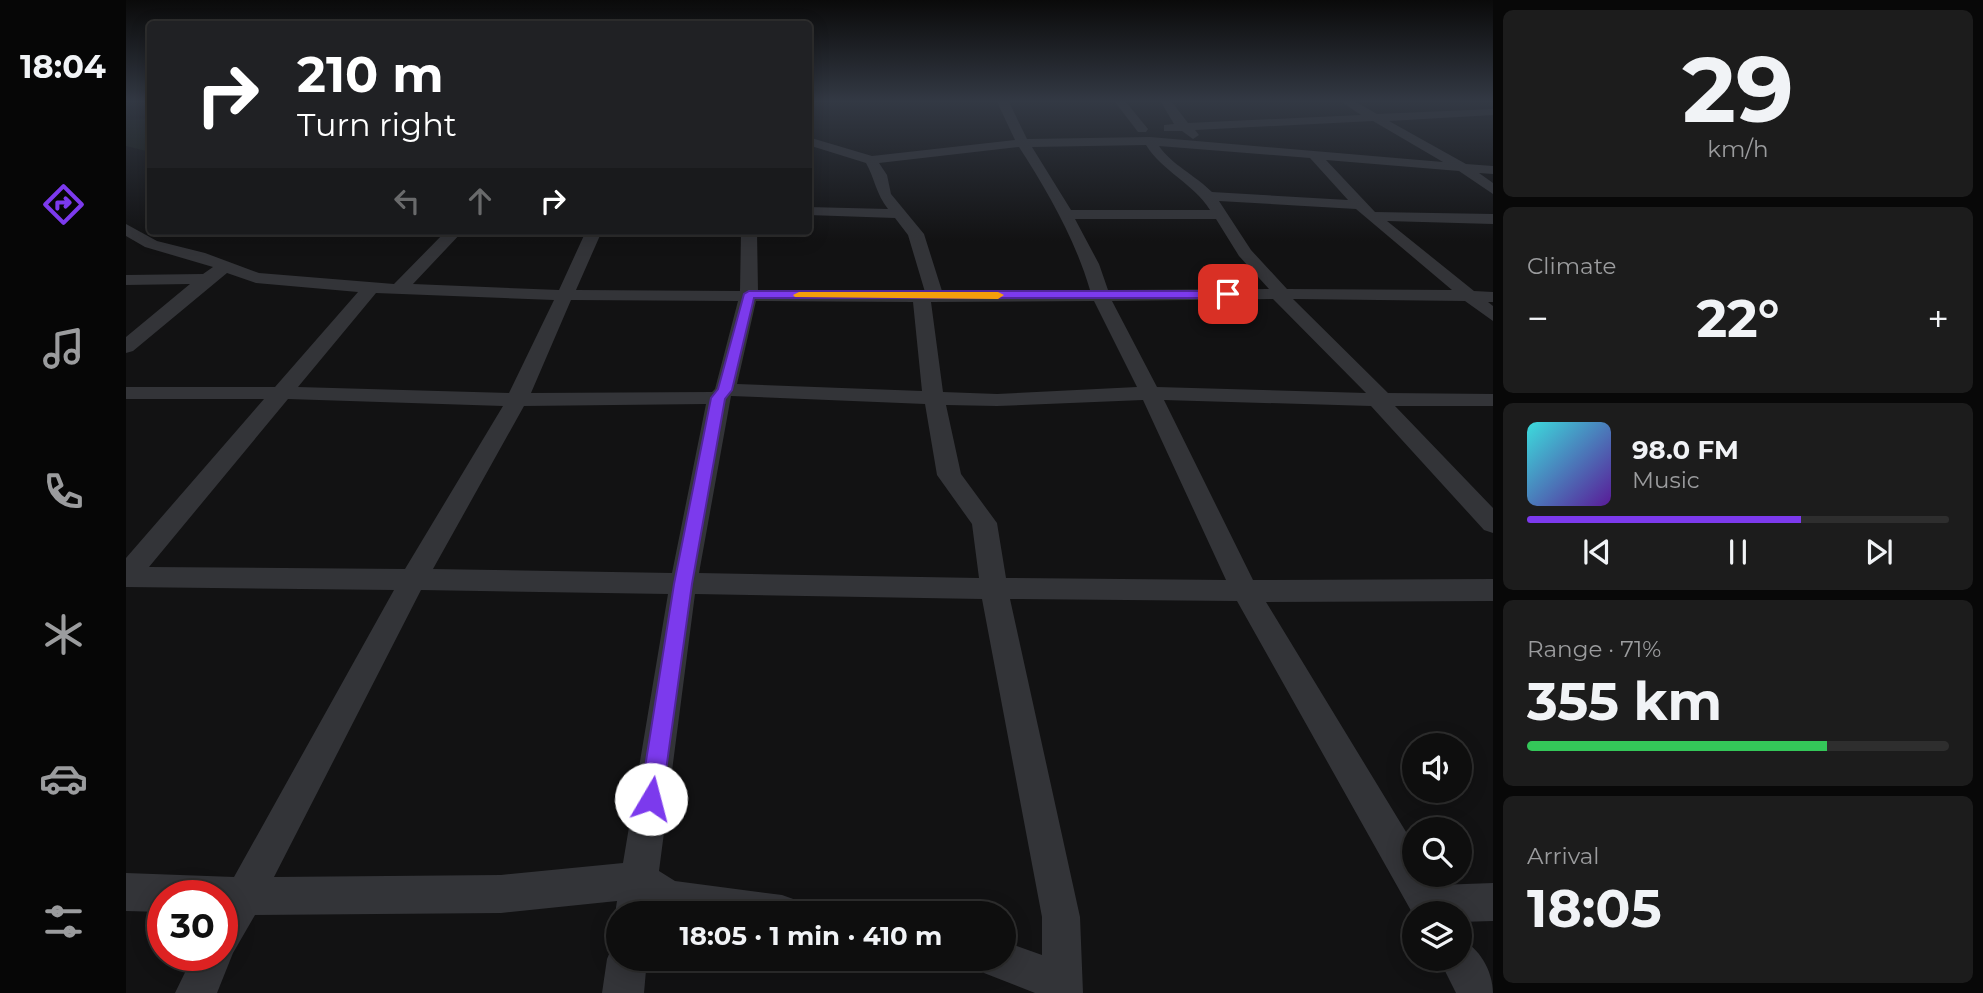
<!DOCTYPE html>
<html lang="en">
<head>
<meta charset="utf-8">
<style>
	:root { --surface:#0e0e0e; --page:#1c1c1c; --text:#f1f3f6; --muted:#9b9c9e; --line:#2e2e2e; --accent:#7c3aed }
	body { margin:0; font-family:Montserrat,sans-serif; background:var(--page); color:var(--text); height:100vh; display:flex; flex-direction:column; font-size:26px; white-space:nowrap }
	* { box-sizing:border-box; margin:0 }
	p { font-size:23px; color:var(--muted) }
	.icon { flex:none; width:38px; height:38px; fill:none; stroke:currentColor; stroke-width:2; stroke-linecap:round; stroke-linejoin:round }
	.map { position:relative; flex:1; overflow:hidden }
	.sheet { display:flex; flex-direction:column; gap:10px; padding:10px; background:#080808; width:490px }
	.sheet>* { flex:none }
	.banner { position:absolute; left:21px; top:21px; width:665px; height:214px; border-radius:7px; box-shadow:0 4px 18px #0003,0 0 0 2px var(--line); background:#202124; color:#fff; overflow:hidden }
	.tools { position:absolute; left:1276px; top:733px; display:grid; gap:14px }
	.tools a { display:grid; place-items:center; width:70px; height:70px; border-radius:50%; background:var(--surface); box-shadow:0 4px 18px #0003,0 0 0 2px var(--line); font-size:35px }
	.speed { position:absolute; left:21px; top:880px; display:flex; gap:14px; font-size:35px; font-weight:700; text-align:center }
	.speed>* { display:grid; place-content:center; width:91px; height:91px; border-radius:50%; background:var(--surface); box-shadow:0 4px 18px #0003,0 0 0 2px var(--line); line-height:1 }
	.speed .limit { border:10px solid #d22; background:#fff; color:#111 }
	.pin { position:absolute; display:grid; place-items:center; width:60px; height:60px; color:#fff; margin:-30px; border-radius:14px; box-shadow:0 4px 10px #0006 }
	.me { position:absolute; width:77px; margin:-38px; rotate:8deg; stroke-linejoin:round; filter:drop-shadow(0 0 5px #0008) }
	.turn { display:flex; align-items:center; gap:24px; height:147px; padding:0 35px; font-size:32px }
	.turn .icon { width:91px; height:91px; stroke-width:2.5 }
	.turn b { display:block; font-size:49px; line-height:60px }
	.lanes { display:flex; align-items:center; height:66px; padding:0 35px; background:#0003; justify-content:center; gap:35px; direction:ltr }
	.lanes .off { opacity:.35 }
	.big { font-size:52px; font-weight:700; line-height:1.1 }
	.sheet .widget { flex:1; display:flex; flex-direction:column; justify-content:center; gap:10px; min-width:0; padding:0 24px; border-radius:10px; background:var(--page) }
	.sheet .dial { align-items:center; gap:0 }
	.dial b { font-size:91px; line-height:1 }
	.song { display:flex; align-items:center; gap:21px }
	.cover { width:84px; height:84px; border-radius:10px; background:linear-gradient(135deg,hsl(180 70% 55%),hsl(270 70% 35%)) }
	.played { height:7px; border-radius:4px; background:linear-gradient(90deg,var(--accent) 65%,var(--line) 65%) }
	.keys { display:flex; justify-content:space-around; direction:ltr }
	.heat { display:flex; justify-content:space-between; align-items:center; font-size:38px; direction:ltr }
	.charge { height:10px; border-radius:5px; background:linear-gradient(90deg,#34c759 71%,var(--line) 0) }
	.trip { position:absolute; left:480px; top:901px; width:410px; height:70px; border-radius:35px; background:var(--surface); box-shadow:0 4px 18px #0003,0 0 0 2px var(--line); font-weight:700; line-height:70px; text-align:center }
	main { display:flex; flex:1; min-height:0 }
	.tabs { display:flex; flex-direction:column; width:126px; justify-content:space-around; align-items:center; background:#060606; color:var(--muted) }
	.tabs .icon { width:49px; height:49px }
	.tabs .current { color:var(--accent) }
	.tabs b { font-size:32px; color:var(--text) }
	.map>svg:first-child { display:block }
</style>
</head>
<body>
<main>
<nav class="tabs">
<b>18:04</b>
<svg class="icon current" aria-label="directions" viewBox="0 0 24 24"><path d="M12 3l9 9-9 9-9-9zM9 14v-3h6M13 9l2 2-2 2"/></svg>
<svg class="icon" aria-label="music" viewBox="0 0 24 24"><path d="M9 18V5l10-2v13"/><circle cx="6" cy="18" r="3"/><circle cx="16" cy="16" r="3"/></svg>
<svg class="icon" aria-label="phone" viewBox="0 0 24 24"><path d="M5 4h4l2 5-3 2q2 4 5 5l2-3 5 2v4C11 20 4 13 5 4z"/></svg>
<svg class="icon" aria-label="climate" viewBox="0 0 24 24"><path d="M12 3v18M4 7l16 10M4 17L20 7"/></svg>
<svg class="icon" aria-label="car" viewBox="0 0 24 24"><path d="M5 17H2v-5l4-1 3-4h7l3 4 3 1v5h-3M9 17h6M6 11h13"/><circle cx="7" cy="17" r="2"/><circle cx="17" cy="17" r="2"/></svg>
<svg class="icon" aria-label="filters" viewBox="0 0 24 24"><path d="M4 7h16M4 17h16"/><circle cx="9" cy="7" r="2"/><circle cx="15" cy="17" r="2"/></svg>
</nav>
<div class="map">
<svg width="1367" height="993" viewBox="0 0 1367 993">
	<rect width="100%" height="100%" fill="#121213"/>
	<!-- green -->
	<path fill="#191e19" d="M 24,119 L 24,152 L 0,146 L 0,120 Z"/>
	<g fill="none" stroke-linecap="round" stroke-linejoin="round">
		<!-- minor -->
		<path fill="#333438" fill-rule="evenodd" d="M 871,102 L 883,102 L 901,139 L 1024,137 L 1317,162 L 1247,121 L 1069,130 L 1073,135 L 1067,139 L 1056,131 L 1038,131 L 1038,125 L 1048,124 L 1035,102 L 1046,102 L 1062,123 L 1235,115 L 1216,102 L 1230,102 L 1251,114 L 1367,109 L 1367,115 L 1263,121 L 1340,164 L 1367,166 L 1367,174 L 1353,173 L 1367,183 L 1367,194 L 1333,171 L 1200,160 L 1249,212 L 1367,214 L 1367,224 L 1261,221 L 1348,291 L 1367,292 L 1367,302 L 1362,302 L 1367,306 L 1367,321 L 1339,301 L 1167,299 L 1262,393 L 1367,394 L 1367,406 L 1269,406 L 1367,508 L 1367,533 L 1358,530 L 1245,406 L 1038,400 L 1127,580 L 1367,579 L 1367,601 L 1140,602 L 1288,845 L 1288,875 L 1306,875 L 1312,885 L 1367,883 L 1367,921 L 1334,922 L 1334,914 L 1288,914 L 1288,916 L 1111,601 L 884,599 L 954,917 L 957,993 L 909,993 L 858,973 L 852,959 L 877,959 L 877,941 L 916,955 L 916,917 L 856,599 L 569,594 L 533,871 L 549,881 L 656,895 L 670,900 L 675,914 L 492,914 L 492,921 L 489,914 L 491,901 L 375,913 L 129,915 L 107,953 L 91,993 L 49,993 L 67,956 L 96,956 L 96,896 L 37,896 L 37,912 L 0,911 L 0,873 L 108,877 L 268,590 L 0,587 L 0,558 L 138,399 L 0,399 L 0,387 L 149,387 L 232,292 L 130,283 L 101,273 L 7,351 L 0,353 L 0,337 L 64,284 L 0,285 L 0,275 L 77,274 L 87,267 L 19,247 L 0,236 L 0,224 L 31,241 L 79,253 L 133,273 L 268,284 L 320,231 L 337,231 L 287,284 L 433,290 L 460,231 L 476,231 L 450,290 L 614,291 L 615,231 L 631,231 L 632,291 L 799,292 L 782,235 L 769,218 L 682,215 L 682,207 L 762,209 C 750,194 749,179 740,163 L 682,145 L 682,137 L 746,156 L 889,140 ZM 1020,145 C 1037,172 1067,183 1084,210 L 945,210 L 906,147 ZM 1033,146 L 1184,158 L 1222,200 L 1086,192 C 1069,175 1046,165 1033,146 ZM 893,147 C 922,192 949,239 964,290 L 816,291 L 798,234 L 765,194 L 761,175 L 753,163 ZM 1093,201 L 1230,209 L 1326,290 L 1161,289 L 1125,250 ZM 949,219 L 1090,219 L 1113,256 L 1143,289 L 982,290 L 973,264 ZM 250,293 L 428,300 L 383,393 L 172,387 ZM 1147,299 L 1240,393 L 1031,387 L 986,301 ZM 445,300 L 612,301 L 589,389 L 586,392 L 405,393 ZM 630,301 L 787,302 L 796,391 L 611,384 ZM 968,301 L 1011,387 L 871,394 L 817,392 L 805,302 ZM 605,396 L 799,404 L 811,475 L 846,524 L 853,578 L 573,573 ZM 162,399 L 377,406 L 279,569 L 23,567 ZM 1017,400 L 1100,580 L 880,578 L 871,523 L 835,474 L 820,405 L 871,406 ZM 580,404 L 546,573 L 307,569 L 398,406 ZM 295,590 L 542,594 L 497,863 L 375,875 L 148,877 Z
			M 989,102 L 1000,102 L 1022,129 L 1020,132 L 1012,132 Z
			M 1334,939 C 1353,947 1367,971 1367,993 L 1330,993 L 1313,959 L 1334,959 Z
			M 492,943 L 492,959 L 521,959 L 518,993 L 476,993 L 481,959 L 487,945 Z"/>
	</g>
	<!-- sky -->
	<linearGradient id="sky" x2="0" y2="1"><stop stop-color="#0a0a0a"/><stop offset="0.42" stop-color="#333944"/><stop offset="1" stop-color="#333944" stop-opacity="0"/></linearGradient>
	<rect width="1367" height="241" fill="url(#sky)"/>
	<!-- route -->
	<path fill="#7c3aed" stroke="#51269a" stroke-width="2" d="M 623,291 L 1102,291 L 1108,294 L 1102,298 L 628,298 L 606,390 L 599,399 L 566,584 L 536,799 L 533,807 L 525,810 L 517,807 L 514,799 L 548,584 L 585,398 L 592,389 L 618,294 Z"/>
	<!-- slow -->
	<path fill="#f59e0b" d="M 673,292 L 872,292 L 878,295 L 872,299 L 669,297 L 667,295 Z"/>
</svg>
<div class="tools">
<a><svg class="icon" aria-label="sound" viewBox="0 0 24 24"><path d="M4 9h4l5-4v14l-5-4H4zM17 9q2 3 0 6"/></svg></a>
<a><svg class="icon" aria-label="search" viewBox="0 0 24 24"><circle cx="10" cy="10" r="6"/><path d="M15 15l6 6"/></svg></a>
<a><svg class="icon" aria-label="layers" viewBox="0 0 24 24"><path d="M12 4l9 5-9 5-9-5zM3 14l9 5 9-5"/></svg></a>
</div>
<div class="speed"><div class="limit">30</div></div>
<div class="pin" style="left:1102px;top:294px;background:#d93025"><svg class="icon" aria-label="arrive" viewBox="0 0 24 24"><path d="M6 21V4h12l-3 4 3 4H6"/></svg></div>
<svg class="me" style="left:525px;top:799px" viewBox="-20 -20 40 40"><circle r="19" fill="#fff"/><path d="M0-13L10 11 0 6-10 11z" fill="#7c3aed"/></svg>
<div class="trip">18:05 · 1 min · 410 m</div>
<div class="banner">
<div class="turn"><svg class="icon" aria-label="right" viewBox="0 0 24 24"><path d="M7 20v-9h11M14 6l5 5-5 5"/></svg><div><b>210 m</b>Turn right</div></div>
<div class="lanes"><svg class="icon off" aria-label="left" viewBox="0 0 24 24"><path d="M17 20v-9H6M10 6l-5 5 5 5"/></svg><svg class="icon off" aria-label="ahead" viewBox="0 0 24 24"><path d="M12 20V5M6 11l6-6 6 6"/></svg><svg class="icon" aria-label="right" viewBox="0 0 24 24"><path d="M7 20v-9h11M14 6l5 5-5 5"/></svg></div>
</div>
</div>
<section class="sheet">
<div class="widget dial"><b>29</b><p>km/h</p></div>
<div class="widget"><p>Climate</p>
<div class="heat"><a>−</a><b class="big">22°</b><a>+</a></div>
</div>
<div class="widget">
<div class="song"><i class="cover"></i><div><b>98.0 FM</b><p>Music</p></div></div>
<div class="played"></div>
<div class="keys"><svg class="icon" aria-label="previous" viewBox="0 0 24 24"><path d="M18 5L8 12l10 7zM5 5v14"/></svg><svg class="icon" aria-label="pause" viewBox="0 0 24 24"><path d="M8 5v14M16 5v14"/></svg><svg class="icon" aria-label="next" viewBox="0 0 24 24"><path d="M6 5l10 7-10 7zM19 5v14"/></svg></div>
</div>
<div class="widget"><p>Range · 71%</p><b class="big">355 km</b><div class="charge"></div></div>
<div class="widget"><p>Arrival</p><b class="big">18:05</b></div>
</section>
</main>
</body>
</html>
